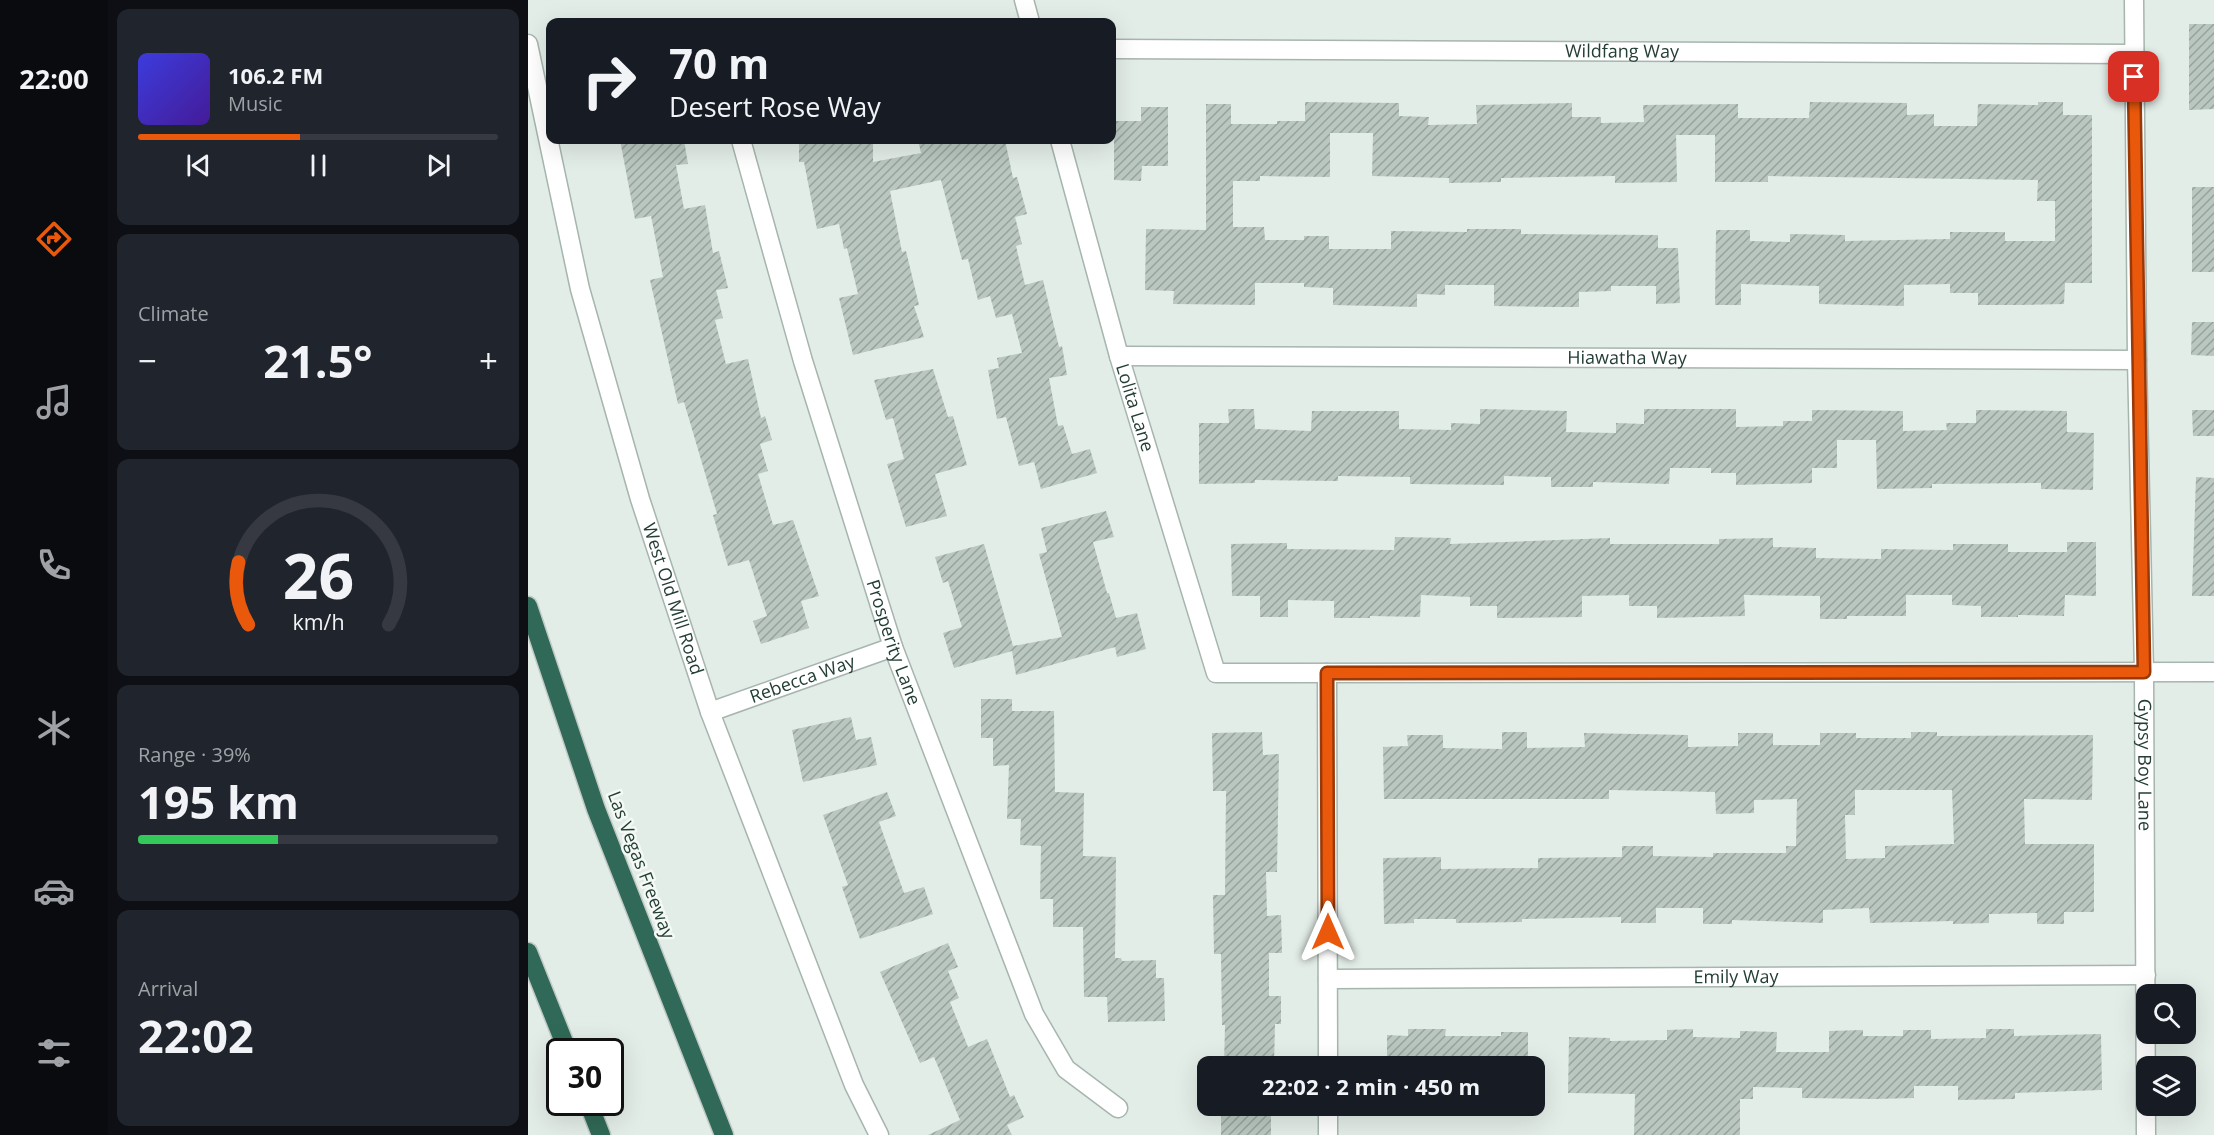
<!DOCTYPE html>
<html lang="en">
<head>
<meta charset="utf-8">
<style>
	:root { --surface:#171b24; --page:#20242c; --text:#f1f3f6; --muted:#9ea1a6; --line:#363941; --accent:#ea580c }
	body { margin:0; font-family:"Open Sans",sans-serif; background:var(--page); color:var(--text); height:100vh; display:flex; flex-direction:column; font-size:22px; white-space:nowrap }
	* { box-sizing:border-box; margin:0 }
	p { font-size:20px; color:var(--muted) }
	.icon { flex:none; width:33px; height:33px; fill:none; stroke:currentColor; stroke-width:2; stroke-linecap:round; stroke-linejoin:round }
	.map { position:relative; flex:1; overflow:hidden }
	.panel { display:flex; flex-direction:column; gap:9px; padding:9px; background:#0d0f14; width:420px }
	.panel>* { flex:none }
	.top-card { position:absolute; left:18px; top:18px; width:570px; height:126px; border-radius:12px; box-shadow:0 6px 24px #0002; background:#171b24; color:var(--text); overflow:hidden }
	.buttons { position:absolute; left:1608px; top:984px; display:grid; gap:12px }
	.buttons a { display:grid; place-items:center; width:60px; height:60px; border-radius:12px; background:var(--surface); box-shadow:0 6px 24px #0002; font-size:30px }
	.speed { position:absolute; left:18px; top:1038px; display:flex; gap:12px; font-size:30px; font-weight:700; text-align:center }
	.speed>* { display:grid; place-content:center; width:78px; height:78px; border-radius:50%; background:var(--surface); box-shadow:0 6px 24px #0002; line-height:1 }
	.speed .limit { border:3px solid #111; border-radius:9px; background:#fff; color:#111 }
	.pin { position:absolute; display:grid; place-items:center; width:51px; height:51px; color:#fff; margin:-26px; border-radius:12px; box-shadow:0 3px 9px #0006 }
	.me { position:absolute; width:66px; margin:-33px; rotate:0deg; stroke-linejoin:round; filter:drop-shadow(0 0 4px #0008) }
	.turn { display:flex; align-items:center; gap:21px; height:126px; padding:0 24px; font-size:27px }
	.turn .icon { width:78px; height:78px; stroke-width:2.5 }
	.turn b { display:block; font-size:42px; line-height:51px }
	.big { font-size:45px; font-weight:700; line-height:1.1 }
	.panel .card { flex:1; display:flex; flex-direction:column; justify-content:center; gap:9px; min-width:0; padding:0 21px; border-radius:12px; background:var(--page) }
	.panel .dial { align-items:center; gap:0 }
	.dial svg { height:156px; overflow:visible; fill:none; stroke:var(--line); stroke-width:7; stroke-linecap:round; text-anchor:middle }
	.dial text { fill:var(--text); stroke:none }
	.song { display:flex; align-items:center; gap:18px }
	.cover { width:72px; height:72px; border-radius:9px; background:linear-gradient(135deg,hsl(240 70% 55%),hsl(260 70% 35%)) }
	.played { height:6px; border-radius:3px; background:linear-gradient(90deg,var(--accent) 45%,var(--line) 45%) }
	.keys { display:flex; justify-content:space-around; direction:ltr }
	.heat { display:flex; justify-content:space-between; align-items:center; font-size:33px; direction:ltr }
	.charge { height:9px; border-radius:4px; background:linear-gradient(90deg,#34c759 39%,var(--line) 0) }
	.trip { position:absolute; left:669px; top:1056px; width:348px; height:60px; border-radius:12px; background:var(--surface); box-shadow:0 6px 24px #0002; font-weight:700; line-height:60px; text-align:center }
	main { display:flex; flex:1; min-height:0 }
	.tabs { display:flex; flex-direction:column; width:108px; justify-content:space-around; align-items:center; background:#090b0e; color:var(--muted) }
	.tabs .icon { width:42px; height:42px }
	.tabs .on { color:var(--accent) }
	.tabs b { font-size:27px; color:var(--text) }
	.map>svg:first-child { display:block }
</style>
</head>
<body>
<main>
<nav class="tabs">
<b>22:00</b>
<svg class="icon on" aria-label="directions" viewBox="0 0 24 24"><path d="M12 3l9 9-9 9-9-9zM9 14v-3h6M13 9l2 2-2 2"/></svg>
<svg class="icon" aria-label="music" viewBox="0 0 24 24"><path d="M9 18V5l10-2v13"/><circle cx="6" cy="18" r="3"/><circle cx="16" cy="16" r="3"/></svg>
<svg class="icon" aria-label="phone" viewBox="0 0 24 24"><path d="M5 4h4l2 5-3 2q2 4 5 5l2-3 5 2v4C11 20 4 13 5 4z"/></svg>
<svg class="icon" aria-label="climate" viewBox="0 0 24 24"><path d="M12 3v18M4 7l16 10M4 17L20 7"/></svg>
<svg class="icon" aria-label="car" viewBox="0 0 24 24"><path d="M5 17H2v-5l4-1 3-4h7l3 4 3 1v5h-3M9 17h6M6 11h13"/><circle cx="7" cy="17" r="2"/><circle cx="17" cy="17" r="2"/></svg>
<svg class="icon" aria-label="filters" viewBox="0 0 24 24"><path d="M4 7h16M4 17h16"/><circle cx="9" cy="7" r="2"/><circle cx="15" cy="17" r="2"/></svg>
</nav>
<section class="panel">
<div class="card">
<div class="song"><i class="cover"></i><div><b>106.2 FM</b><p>Music</p></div></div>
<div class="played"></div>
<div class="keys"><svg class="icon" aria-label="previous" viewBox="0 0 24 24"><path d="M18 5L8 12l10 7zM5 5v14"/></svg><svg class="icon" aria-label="pause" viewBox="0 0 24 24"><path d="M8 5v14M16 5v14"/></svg><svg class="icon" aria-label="next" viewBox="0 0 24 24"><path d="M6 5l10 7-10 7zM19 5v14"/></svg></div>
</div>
<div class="card"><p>Climate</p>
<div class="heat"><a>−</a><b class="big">21.5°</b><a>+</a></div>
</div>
<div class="card dial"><svg viewBox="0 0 100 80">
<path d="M14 69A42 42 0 1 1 86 69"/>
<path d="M14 69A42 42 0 0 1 9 37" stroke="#ea580c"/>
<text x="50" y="56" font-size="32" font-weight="700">26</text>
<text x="50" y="72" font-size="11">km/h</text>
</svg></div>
<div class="card"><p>Range · 39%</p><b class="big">195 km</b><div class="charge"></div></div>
<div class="card"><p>Arrival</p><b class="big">22:02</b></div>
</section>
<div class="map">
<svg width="1686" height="1135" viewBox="0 0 1686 1135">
	<defs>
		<pattern id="building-hatch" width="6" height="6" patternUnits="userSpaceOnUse" patternTransform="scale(1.5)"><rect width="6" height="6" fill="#b9c7c0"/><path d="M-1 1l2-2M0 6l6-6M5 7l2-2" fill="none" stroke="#96a39d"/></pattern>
	</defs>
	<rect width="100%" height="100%" fill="#e3ede7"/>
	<!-- building -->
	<path fill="url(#building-hatch)" fill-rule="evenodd" d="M 1661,24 L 1686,24 L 1686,109 L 1661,110 Z
		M 777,102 L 871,103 L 871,116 L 901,117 L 900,125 L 949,124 L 948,105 L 1044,103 L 1044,117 L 1073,117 L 1073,123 L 1116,122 L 1115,105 L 1210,104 L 1210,118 L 1281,118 L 1282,102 L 1379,103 L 1379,115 L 1406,114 L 1406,126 L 1449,126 L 1450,104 L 1510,105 L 1510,102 L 1535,102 L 1535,115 L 1564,115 L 1564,283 L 1537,283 L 1536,304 L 1488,305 L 1450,305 L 1450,293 L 1422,293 L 1422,284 L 1376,285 L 1376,306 L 1291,304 L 1291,286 L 1213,284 L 1213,305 L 1187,305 L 1188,230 L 1222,230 L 1222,241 L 1262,242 L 1262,234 L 1317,235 L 1317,241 L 1422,239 L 1422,232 L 1477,232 L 1477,241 L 1527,241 L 1527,201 L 1509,201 L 1510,180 L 1240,176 L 1240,182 L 1187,182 L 1187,135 L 1148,135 L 1149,182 L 1087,183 L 1087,176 L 973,178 L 973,182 L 921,183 L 921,178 L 844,176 L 845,133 L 802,133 L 802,177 L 732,176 L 732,181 L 705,181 L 705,227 L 736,227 L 737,240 L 776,240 L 776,236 L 801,236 L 801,249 L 863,249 L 863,231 L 939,232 L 939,229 L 993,229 L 993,234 L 1130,235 L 1130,248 L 1150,248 L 1152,303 L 1128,304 L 1128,286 L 1083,286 L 1083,291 L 1051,292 L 1051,307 L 1025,307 L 966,306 L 966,285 L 917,285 L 917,295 L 889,294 L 889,307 L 805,305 L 805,288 L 776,287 L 776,283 L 727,283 L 727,305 L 645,304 L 646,291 L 617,290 L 618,229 L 678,230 L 678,104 L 703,104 L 703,124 L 749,124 L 749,121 L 777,121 Z
		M 613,107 L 640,107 L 640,166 L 614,166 L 613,181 L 586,180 L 586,121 L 613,121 Z
		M 92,140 L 156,140 L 160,164 L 148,165 L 156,209 L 177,205 L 185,253 L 191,251 L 200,288 L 188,290 L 195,318 L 187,320 L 198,364 L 220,359 L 233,418 L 237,416 L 244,440 L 232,444 L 240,471 L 230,474 L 245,525 L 265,520 L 291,596 L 273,601 L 281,628 L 233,644 L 225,621 L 239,616 L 221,560 L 200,566 L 185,515 L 189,514 L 156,402 L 150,404 L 122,280 L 135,277 L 123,216 L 107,219 Z
		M 271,140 L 345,140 L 345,162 L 393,153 L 390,140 L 477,140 L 485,178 L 489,177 L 499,214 L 487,217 L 494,244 L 488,246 L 497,285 L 515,280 L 531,347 L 534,346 L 539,375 L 521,378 L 530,426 L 535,425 L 544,454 L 562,449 L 569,473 L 513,489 L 506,462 L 491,466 L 478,417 L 469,419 L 460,370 L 471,368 L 469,358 L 494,353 L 484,314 L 468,318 L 462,296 L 450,300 L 440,259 L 434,260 L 413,180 L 362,191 L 374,252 L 378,251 L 391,305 L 386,306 L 396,337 L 325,355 L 311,298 L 330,294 L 319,248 L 316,249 L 311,224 L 289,229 L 276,162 L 271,162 Z
		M 1664,187 L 1686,187 L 1686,272 L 1664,272 Z
		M 1664,322 L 1686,322 L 1686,356 L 1663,355 Z
		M 405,369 L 420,417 L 425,416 L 439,465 L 407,474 L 419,516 L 378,527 L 359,464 L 376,459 L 365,418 L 358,420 L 346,380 Z
		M 700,409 L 726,409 L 727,429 L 783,431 L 784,411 L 871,411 L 871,429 L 923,430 L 923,423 L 952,424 L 952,409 L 1039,411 L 1038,432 L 1088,433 L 1088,423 L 1116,424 L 1116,409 L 1208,409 L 1208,427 L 1255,426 L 1255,421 L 1284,421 L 1284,410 L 1375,411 L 1375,431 L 1419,430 L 1418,423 L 1448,423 L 1448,410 L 1539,411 L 1539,432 L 1566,433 L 1565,490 L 1513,489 L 1513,483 L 1404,484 L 1404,488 L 1349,489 L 1348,440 L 1309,440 L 1309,468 L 1284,468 L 1284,483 L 1208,485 L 1208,473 L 1183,473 L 1183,468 L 1142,468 L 1141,484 L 1065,482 L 1065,487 L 1023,487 L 1023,477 L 976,476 L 976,485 L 882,484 L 882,477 L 810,476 L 810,481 L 727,480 L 727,483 L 671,484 L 671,423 L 701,423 Z
		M 1664,410 L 1686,410 L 1686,436 L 1665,436 Z
		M 1668,477 L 1686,478 L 1686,596 L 1664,596 Z
		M 578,511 L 586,537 L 565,542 L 579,593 L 581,593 L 588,618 L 609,613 L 618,649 L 589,657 L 587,647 L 488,675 L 484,651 L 426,668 L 415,633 L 434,627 L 420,581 L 415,583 L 407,557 L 456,544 L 485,646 L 534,637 L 511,554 L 519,552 L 513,528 Z
		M 867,537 L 923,538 L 922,544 L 1082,538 L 1082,544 L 1191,544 L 1191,539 L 1245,538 L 1245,547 L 1288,548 L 1288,558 L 1353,559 L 1353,549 L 1425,550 L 1425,544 L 1480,544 L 1480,552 L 1539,552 L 1539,542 L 1568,542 L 1568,596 L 1537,595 L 1536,616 L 1490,615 L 1490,617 L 1453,617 L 1453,606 L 1424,605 L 1424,595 L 1378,595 L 1378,616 L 1319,616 L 1319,619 L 1292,619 L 1292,596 L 1216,595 L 1217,616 L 1129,618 L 1129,606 L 1101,606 L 1101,595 L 1054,596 L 1054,617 L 969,618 L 969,606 L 942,606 L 942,597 L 893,595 L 892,617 L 842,616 L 842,618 L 806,618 L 806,601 L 760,600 L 760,617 L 732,617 L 732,596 L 704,596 L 703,544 L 759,543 L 759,549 L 866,550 Z
		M 453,699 L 484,699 L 484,711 L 526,711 L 527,792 L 556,793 L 555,856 L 588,857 L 587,958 L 593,958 L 594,961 L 628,960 L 628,978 L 636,978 L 637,1021 L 580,1022 L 579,997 L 556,997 L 555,927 L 525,927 L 525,899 L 512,899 L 513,846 L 492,845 L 493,819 L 479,819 L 481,765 L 465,766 L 465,738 L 453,738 Z
		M 323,717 L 328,740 L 343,737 L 349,765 L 275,782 L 264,730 Z
		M 734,732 L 735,755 L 751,754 L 749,872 L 738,872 L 739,916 L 753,915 L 754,953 L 741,953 L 741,996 L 753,996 L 753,1024 L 747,1024 L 746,1066 L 696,1066 L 697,1025 L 694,1025 L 693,954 L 686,954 L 685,895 L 697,895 L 698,791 L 685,791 L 684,733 Z
		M 974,732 L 999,732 L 999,748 L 1057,747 L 1056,733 L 1160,735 L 1160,747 L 1210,746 L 1210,733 L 1245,733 L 1245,745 L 1292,745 L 1292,733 L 1328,733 L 1328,738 L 1383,738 L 1383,732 L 1409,732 L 1409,736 L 1565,735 L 1564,800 L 1496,799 L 1497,844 L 1566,844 L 1566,912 L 1536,912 L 1536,924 L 1509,924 L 1509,913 L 1461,914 L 1461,923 L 1425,924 L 1425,921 L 1342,923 L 1341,908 L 1295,910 L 1295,923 L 1204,920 L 1204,924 L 1175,924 L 1175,908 L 1128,908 L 1128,923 L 1093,923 L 1093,917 L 994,919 L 994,922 L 928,923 L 928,919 L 886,919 L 886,923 L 856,924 L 855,858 L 913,857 L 913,869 L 1010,868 L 1010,858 L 1094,857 L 1094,846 L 1125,846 L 1125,856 L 1185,857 L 1185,853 L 1258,853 L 1258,846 L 1268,846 L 1269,799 L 1226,800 L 1226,813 L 1188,814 L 1187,792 L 1081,790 L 1081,799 L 856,799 L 855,747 L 880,746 L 879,735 L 915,735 L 915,748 L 974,749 ZM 1327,790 L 1424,790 L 1426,844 L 1357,846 L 1357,858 L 1318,859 L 1317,815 L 1327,815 Z
		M 359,792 L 368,816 L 351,822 L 376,893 L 396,887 L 405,914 L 332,939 L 314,887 L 320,885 L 295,815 Z
		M 420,943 L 430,967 L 420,971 L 431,998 L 422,1002 L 440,1047 L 459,1039 L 482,1097 L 486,1095 L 496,1117 L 479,1125 L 484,1135 L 400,1135 L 432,1120 L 406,1057 L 392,1063 L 352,972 Z
		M 880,1029 L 918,1029 L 917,1036 L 973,1036 L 973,1032 L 1000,1032 L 1000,1066 L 859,1066 L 859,1035 L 880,1036 Z
		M 1165,1029 L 1165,1037 L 1212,1038 L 1212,1031 L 1249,1032 L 1248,1052 L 1301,1052 L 1301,1031 L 1335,1030 L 1335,1036 L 1375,1036 L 1375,1030 L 1403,1030 L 1403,1039 L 1458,1038 L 1458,1029 L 1486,1029 L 1486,1036 L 1573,1034 L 1574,1090 L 1487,1093 L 1487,1099 L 1430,1100 L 1430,1086 L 1386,1086 L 1386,1098 L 1348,1099 L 1274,1098 L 1274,1088 L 1225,1087 L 1225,1099 L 1212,1099 L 1212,1135 L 1106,1135 L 1107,1094 L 1040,1093 L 1041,1037 L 1082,1038 L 1082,1041 L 1139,1040 L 1139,1030 Z
		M 693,1106 L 743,1106 L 743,1135 L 693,1135 Z"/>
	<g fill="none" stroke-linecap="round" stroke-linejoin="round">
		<!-- minor casing -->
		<g stroke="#a6b5ae" stroke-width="21">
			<g id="minor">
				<path d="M 496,0 L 502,22"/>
				<path id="s1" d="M 1606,0 L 1609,360 L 1616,672 L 1618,1135"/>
				<path id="s2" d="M 0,44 L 52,289 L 112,499 L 182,712 L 326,1085 L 351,1135"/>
				<path id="s3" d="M 584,49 L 1606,54"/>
				<path id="s4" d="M 213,140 L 275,361 L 365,647 L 506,1014 L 538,1069 L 590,1108"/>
				<path id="s5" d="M 532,140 L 591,356 L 688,673 L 1686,672"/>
				<path id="s6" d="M 591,356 L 1609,360"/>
				<path d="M 799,673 L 800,1066"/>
				<path id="s7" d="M 182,712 L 365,647"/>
				<path id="s8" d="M 800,979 L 1618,975"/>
				<path d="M 800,1106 L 800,1135"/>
			</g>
		</g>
		<!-- highway casing -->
		<g stroke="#c1c9c6" stroke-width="21">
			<path id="highway" d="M 0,606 L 68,809 L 196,1135
				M 0,952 L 40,1052
				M 60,1102 L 73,1135"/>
		</g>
		<!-- minor -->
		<use href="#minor" stroke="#fff" stroke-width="18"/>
		<!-- highway -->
		<use href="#highway" stroke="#306957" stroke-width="18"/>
	</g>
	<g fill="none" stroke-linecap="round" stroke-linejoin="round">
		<!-- route casing -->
		<g stroke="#983908" stroke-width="15">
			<path id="route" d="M 800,932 L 799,673 L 1616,672 L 1606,77"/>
		</g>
		<!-- route -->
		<use href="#route" stroke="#ea580c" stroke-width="10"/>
	</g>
	<g text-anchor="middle" stroke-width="5" stroke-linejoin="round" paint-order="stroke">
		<!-- street labels -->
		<g font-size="18" fill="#233e34" stroke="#f4f9f6">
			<text dy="6" stroke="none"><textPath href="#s3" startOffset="510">Wildfang Way</textPath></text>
			<text dy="6" stroke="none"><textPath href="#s6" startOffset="508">Hiawatha Way</textPath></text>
			<text dy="6" stroke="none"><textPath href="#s5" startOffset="278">Lolita Lane</textPath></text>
			<text dy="6" stroke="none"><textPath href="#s2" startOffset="574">West Old Mill Road</textPath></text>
			<text dy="6" stroke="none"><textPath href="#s4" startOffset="525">Prosperity Lane</textPath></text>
			<text dy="6" stroke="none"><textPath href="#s7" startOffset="98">Rebecca Way</textPath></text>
			<text dy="6" stroke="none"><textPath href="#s1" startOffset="765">Gypsy Boy Lane</textPath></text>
			<text transform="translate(113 865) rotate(69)" y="6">Las Vegas Freeway</text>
			<text dy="6" stroke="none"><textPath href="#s8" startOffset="408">Emily Way</textPath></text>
		</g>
	</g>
</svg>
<div class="buttons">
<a><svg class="icon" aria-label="search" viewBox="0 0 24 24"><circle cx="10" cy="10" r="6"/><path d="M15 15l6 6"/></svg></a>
<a><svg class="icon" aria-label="layers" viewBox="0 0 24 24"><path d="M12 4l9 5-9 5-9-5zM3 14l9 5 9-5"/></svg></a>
</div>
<div class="speed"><div class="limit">30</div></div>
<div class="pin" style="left:1606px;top:77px;background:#d93025"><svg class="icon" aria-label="arrive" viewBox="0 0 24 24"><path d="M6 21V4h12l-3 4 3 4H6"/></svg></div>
<svg class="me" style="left:800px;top:932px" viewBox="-20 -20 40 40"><path d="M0-17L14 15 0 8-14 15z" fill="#ea580c" stroke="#fff" stroke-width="4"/></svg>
<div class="trip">22:02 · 2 min · 450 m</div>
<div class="top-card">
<div class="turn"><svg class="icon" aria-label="right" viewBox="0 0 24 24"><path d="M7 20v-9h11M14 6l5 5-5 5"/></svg><div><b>70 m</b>Desert Rose Way</div></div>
</div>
</div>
</main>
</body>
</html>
